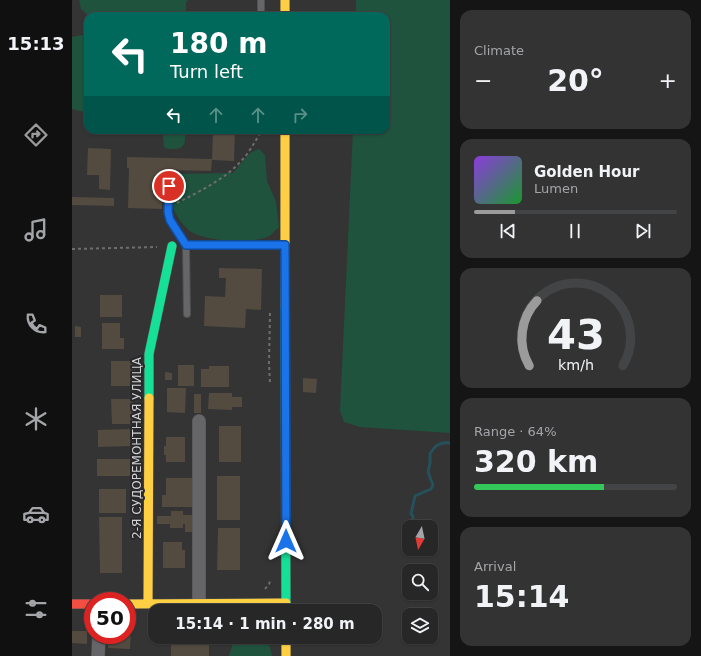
<!DOCTYPE html>
<html lang="en">
<head>
<meta charset="utf-8">
<style>
	:root { --surface:#272728; --page:#333334; --text:#f1f3f6; --muted:#a4a5a8; --line:#434445; --accent:#9b9b9c }
	body { margin:0; font-family:"DejaVu Sans",sans-serif; background:var(--page); color:var(--text); height:100vh; display:flex; flex-direction:column; font-size:15px; white-space:nowrap }
	* { box-sizing:border-box; margin:0 }
	p { font-size:13px; color:var(--muted) }
	.icon { flex:none; width:22px; height:22px; fill:none; stroke:currentColor; stroke-width:2; stroke-linecap:round; stroke-linejoin:round }
	.map { position:relative; flex:1; overflow:hidden }
	.panel { display:flex; flex-direction:column; gap:10px; padding:10px; background:#151516; width:251px }
	.panel>* { flex:none }
	.hud { position:absolute; left:12px; top:12px; width:306px; height:122px; border-radius:12px; box-shadow:0 1px 3px #0004,0 0 0 1px var(--line); background:#00695c; color:#fff; overflow:hidden }
	.needle { width:26px; rotate:189deg }
	.tools { position:absolute; left:330px; top:520px; display:grid; gap:8px }
	.tools a { display:grid; place-items:center; width:36px; height:36px; border-radius:8px; background:var(--surface); box-shadow:0 1px 3px #0004,0 0 0 1px var(--line); font-size:20px }
	.speed { position:absolute; left:12px; top:592px; display:flex; gap:8px; font-size:20px; font-weight:700; text-align:center }
	.speed>* { display:grid; place-content:center; width:52px; height:52px; border-radius:50%; background:var(--surface); box-shadow:0 1px 3px #0004,0 0 0 1px var(--line); line-height:1 }
	.speed .limit { border:6px solid #d22; background:#fff; color:#111 }
	.pin { position:absolute; display:grid; place-items:center; width:34px; height:34px; color:#fff; margin:-17px; border:2px solid #fff; border-radius:50%; box-shadow:0 1px 4px #0007 }
	.me { position:absolute; width:44px; margin:-22px; rotate:0deg; stroke-linejoin:round; filter:drop-shadow(0 0 3px #0008) }
	.turn { display:flex; align-items:center; gap:14px; height:84px; padding:0 20px; font-size:18px }
	.turn .icon { width:52px; height:52px; stroke-width:2.5 }
	.turn b { display:block; font-size:28px; line-height:34px }
	.lanes { display:flex; align-items:center; height:38px; padding:0 20px; background:#0003; justify-content:center; gap:20px; direction:ltr }
	.lanes .off { opacity:.35 }
	.big { font-size:30px; font-weight:600; line-height:1.1 }
	.panel .widget { flex:1; display:flex; flex-direction:column; justify-content:center; gap:6px; min-width:0; padding:0 14px; border-radius:12px; background:var(--page) }
	.panel .dial { align-items:center; gap:0 }
	.dial svg { height:104px; overflow:visible; fill:none; stroke:var(--line); stroke-width:7; stroke-linecap:round; text-anchor:middle }
	.dial text { fill:var(--text); stroke:none }
	.song { display:flex; align-items:center; gap:12px }
	.cover { width:48px; height:48px; border-radius:6px; background:linear-gradient(135deg,hsl(270 70% 55%),hsl(130 70% 35%)) }
	.played { height:4px; border-radius:2px; background:linear-gradient(90deg,var(--accent) 20%,var(--line) 20%) }
	.keys { display:flex; justify-content:space-around; direction:ltr }
	.heat { display:flex; justify-content:space-between; align-items:center; font-size:22px; direction:ltr }
	.charge { height:6px; border-radius:3px; background:linear-gradient(90deg,#34c759 64%,var(--line) 0) }
	.trip { position:absolute; left:76px; top:604px; width:234px; height:40px; border-radius:12px; background:var(--surface); box-shadow:0 1px 3px #0004,0 0 0 1px var(--line); font-weight:600; line-height:40px; text-align:center }
	main { display:flex; flex:1; min-height:0 }
	.tabs { display:flex; flex-direction:column; width:72px; justify-content:space-around; align-items:center; background:#101010; color:var(--muted) }
	.tabs .icon { width:28px; height:28px }
	.tabs .on { color:var(--accent) }
	.tabs b { font-size:18px; color:var(--text) }
	.map>svg:first-child { display:block }
</style>
</head>
<body>
<main>
<nav class="tabs">
<b>15:13</b>
<svg class="icon on" aria-label="directions" viewBox="0 0 24 24"><path d="M12 3l9 9-9 9-9-9zM9 14v-3h6M13 9l2 2-2 2"/></svg>
<svg class="icon" aria-label="music" viewBox="0 0 24 24"><path d="M9 18V5l10-2v13"/><circle cx="6" cy="18" r="3"/><circle cx="16" cy="16" r="3"/></svg>
<svg class="icon" aria-label="phone" viewBox="0 0 24 24"><path d="M5 4h4l2 5-3 2q2 4 5 5l2-3 5 2v4C11 20 4 13 5 4z"/></svg>
<svg class="icon" aria-label="climate" viewBox="0 0 24 24"><path d="M12 3v18M4 7l16 10M4 17L20 7"/></svg>
<svg class="icon" aria-label="car" viewBox="0 0 24 24"><path d="M5 17H2v-5l4-1 3-4h7l3 4 3 1v5h-3M9 17h6M6 11h13"/><circle cx="7" cy="17" r="2"/><circle cx="17" cy="17" r="2"/></svg>
<svg class="icon" aria-label="filters" viewBox="0 0 24 24"><path d="M4 7h16M4 17h16"/><circle cx="9" cy="7" r="2"/><circle cx="15" cy="17" r="2"/></svg>
</nav>
<div class="map">
<svg width="378" height="656" viewBox="0 0 378 656">
	<rect width="100%" height="100%" fill="#343435"/>
	<!-- green -->
	<path fill="#1f533e" d="M 7,0 L 116,0 L 114,2 L 114,16 L 17,16 L 9,9 Z
		M 284,0 L 378,0 L 378,433 L 288,427 L 272,422 L 268,411 L 281,130 L 314,130 L 314,16 L 284,16 Z
		M 16,29 L 16,130 L 113,130 C 113,141 115,149 101,149 C 97,149 95,149 92,147 L 91,134 L 15,130 L 15,120 L 13,112 L 0,109 L 0,37 L 15,34 Z
		M 187,149 L 193,155 L 195,181 L 204,202 L 207,227 C 203,230 199,236 195,237 C 179,244 136,241 121,233 C 114,229 106,219 103,212 C 99,204 101,184 101,174 L 161,173 L 178,153 Z
		M 163,637 L 191,638 L 198,647 L 200,656 L 157,656 Z"/>
	<g fill="none" stroke-linecap="round" stroke-linejoin="round">
		<!-- stream -->
		<path stroke="#24515c" stroke-width="3" d="M 332,529 C 338,526 341,522 341,516 L 339,514 L 343,496 L 359,489 L 361,485 L 356,472 L 358,463 L 358,454 C 363,445 368,442 378,443"/>
	</g>
	<!-- building -->
	<path fill="#534a40" d="M 141,130 L 163,130 L 162,161 L 140,160 Z
		M 16,148 L 39,149 L 38,190 L 27,189 L 27,175 L 15,175 Z
		M 55,157 L 140,159 L 139,171 L 91,170 L 90,209 L 56,208 L 57,168 L 55,168 Z
		M 0,197 L 42,198 L 42,206 L 0,205 Z
		M 147,268 L 190,269 L 189,310 L 174,309 L 173,328 L 132,326 L 133,296 L 153,297 L 154,278 L 147,278 Z
		M 28,295 L 50,295 L 50,317 L 28,317 Z
		M 30,323 L 48,323 L 48,338 L 52,338 L 52,349 L 30,349 Z
		M 3,326 L 9,327 L 9,337 L 3,337 Z
		M 39,361 L 64,361 L 64,378 L 62,378 L 62,386 L 39,386 Z
		M 106,365 L 122,365 L 122,386 L 106,386 Z
		M 137,366 L 157,366 L 157,387 L 129,387 L 129,369 L 137,369 Z
		M 93,372 L 100,373 L 100,380 L 93,380 Z
		M 231,378 L 245,379 L 244,393 L 231,392 Z
		M 95,388 L 114,388 L 113,413 L 95,412 Z
		M 137,393 L 160,393 L 160,397 L 170,397 L 170,407 L 160,407 L 160,410 L 136,409 Z
		M 122,394 L 129,394 L 129,413 L 122,413 Z
		M 39,399 L 61,399 L 61,424 L 40,424 Z
		M 147,426 L 169,426 L 169,462 L 147,462 Z
		M 58,429 L 58,446 L 26,447 L 26,430 Z
		M 94,437 L 113,437 L 113,462 L 94,462 L 94,455 L 92,455 L 92,446 L 94,446 Z
		M 25,459 L 58,459 L 58,476 L 25,476 Z
		M 145,476 L 168,476 L 168,520 L 145,520 Z
		M 94,478 L 121,478 L 121,507 L 90,507 L 90,495 L 94,495 Z
		M 27,489 L 54,489 L 54,513 L 27,513 Z
		M 99,511 L 111,511 L 111,515 L 121,515 L 121,532 L 113,532 L 113,524 L 111,524 L 111,528 L 98,528 L 98,524 L 85,524 L 85,516 L 99,516 Z
		M 27,517 L 50,517 L 50,573 L 28,573 Z
		M 146,528 L 168,528 L 168,570 L 145,570 Z
		M 91,542 L 110,542 L 110,550 L 113,550 L 113,568 L 91,568 Z
		M 55,627 L 59,627 L 58,649 L 36,648 L 36,635 L 55,635 Z
		M 0,631 L 15,631 L 15,644 L 0,643 Z
		M 99,642 L 137,642 L 137,656 L 99,656 Z"/>
	<g fill="none" stroke-linecap="round" stroke-linejoin="round">
		<!-- lane casing -->
		<g stroke="#505051" stroke-width="8">
			<path id="lane" d="M 189,11 L 189,0
				M 97,175 L 96,213 L 98,220 L 114,245
				M 115,314 L 114,245 L 211,245"/>
		</g>
		<!-- street casing -->
		<g stroke="#505051" stroke-width="14">
			<path id="street" d="M 127,421 L 127,604
				M 26,656 L 27,635"/>
		</g>
		<!-- fast casing -->
		<g stroke="#505051" stroke-width="10">
			<path id="fast" d="M 213,306 L 214,611
				M 77,398 L 77,354 L 100,246"/>
		</g>
		<!-- slow casing -->
		<g stroke="#505051" stroke-width="10">
			<path id="slow" d="M 213,0 L 213,16
				M 213,130 L 213,306
				M 55,604 L 214,603
				M 76,604 L 77,398
				M 214,637 L 214,656"/>
		</g>
		<!-- jam casing -->
		<g stroke="#505051" stroke-width="10">
			<path id="jam" d="M 0,604 L 21,604"/>
		</g>
		<!-- path -->
		<path stroke="#6e6e70" stroke-width="2" stroke-dasharray="3 3" stroke-linecap="butt" d="M 105,203 C 130,190 158,177 175,154 C 181,146 185,138 190,130
			M 0,249 L 85,247
			M 198,313 L 197,363 L 198,383
			M 193,589 L 197,584 L 199,579"/>
		<!-- lane -->
		<use href="#lane" stroke="#666668" stroke-width="6"/>
		<!-- street -->
		<use href="#street" stroke="#666668" stroke-width="13"/>
		<!-- fast -->
		<use href="#fast" stroke="#16e098" stroke-width="9"/>
		<!-- slow -->
		<use href="#slow" stroke="#ffcf43" stroke-width="9"/>
		<!-- jam -->
		<use href="#jam" stroke="#f24e42" stroke-width="9"/>
	</g>
	<g fill="none" stroke-linecap="round" stroke-linejoin="round">
		<!-- route casing -->
		<g stroke="#114b97" stroke-width="10">
			<path id="route" d="M 97,186 L 96,212 L 98,220 L 114,245 L 213,245 L 214,541"/>
		</g>
		<!-- route -->
		<use href="#route" stroke="#1a73e8" stroke-width="7"/>
	</g>
	<g text-anchor="middle" stroke-width="4" stroke-linejoin="round" paint-order="stroke">
		<!-- street labels -->
		<g font-size="12" fill="#d2d2d4" stroke="#29292c">
			<text transform="translate(65 448) rotate(-90)" y="4">2-Я СУДОРЕМОНТНАЯ УЛИЦА</text>
		</g>
	</g>
</svg>
<div class="tools">
<a><svg class="needle" viewBox="-14 -14 28 28"><path d="M0-13l5 13h-10z" fill="#e53935"/><path d="M0 13l5-13h-10z" fill="#a4a5a8"/></svg></a>
<a><svg class="icon" aria-label="search" viewBox="0 0 24 24"><circle cx="10" cy="10" r="6"/><path d="M15 15l6 6"/></svg></a>
<a><svg class="icon" aria-label="layers" viewBox="0 0 24 24"><path d="M12 4l9 5-9 5-9-5zM3 14l9 5 9-5"/></svg></a>
</div>
<div class="speed"><div class="limit">50</div></div>
<div class="pin" style="left:97px;top:186px;background:#d93025"><svg class="icon" aria-label="arrive" viewBox="0 0 24 24"><path d="M6 21V4h12l-3 4 3 4H6"/></svg></div>
<svg class="me" style="left:214px;top:541px" viewBox="-20 -20 40 40"><path d="M0-17L14 15 0 8-14 15z" fill="#1a73e8" stroke="#fff" stroke-width="4"/></svg>
<div class="trip">15:14 · 1 min · 280 m</div>
<div class="hud">
<div class="turn"><svg class="icon" aria-label="left" viewBox="0 0 24 24"><path d="M17 20v-9H6M10 6l-5 5 5 5"/></svg><div><b>180 m</b>Turn left</div></div>
<div class="lanes"><svg class="icon" aria-label="left" viewBox="0 0 24 24"><path d="M17 20v-9H6M10 6l-5 5 5 5"/></svg><svg class="icon off" aria-label="ahead" viewBox="0 0 24 24"><path d="M12 20V5M6 11l6-6 6 6"/></svg><svg class="icon off" aria-label="ahead" viewBox="0 0 24 24"><path d="M12 20V5M6 11l6-6 6 6"/></svg><svg class="icon off" aria-label="right" viewBox="0 0 24 24"><path d="M7 20v-9h11M14 6l5 5-5 5"/></svg></div>
</div>
</div>
<section class="panel">
<div class="widget"><p>Climate</p>
<div class="heat"><a>−</a><b class="big">20°</b><a>+</a></div>
</div>
<div class="widget">
<div class="song"><i class="cover"></i><div><b>Golden Hour</b><p>Lumen</p></div></div>
<div class="played"></div>
<div class="keys"><svg class="icon" aria-label="previous" viewBox="0 0 24 24"><path d="M18 5L8 12l10 7zM5 5v14"/></svg><svg class="icon" aria-label="pause" viewBox="0 0 24 24"><path d="M8 5v14M16 5v14"/></svg><svg class="icon" aria-label="next" viewBox="0 0 24 24"><path d="M6 5l10 7-10 7zM19 5v14"/></svg></div>
</div>
<div class="widget dial"><svg viewBox="0 0 100 80">
<path d="M14 69A42 42 0 1 1 86 69"/>
<path d="M14 69A42 42 0 0 1 20 19" stroke="#9b9b9c"/>
<text x="50" y="56" font-size="32" font-weight="700">43</text>
<text x="50" y="72" font-size="11">km/h</text>
</svg></div>
<div class="widget"><p>Range · 64%</p><b class="big">320 km</b><div class="charge"></div></div>
<div class="widget"><p>Arrival</p><b class="big">15:14</b></div>
</section>
</main>
</body>
</html>
